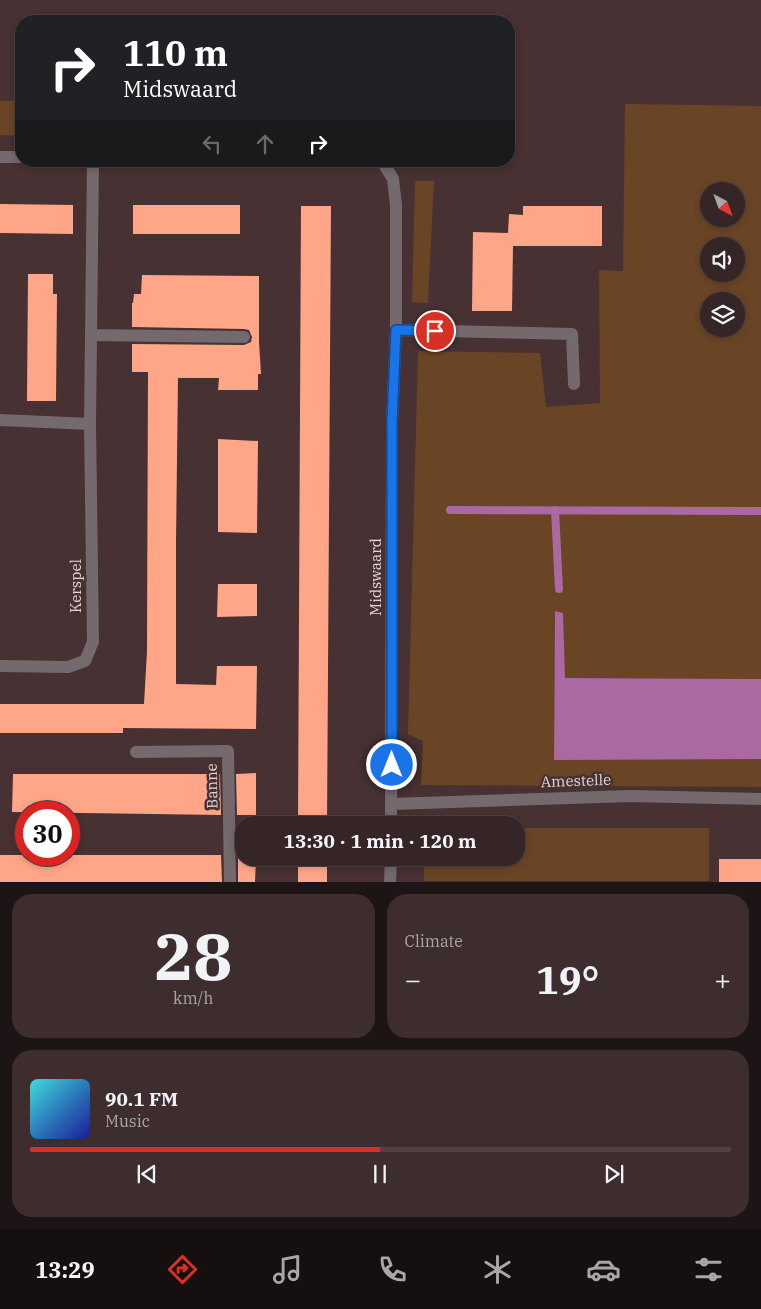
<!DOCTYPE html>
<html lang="en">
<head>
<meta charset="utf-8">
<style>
	:root { --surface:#352526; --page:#3d2d2e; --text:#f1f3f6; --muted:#aaa5a7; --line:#4f4243; --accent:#d93025 }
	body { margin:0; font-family:"IBM Plex Serif",serif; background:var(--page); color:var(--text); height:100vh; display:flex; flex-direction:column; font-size:19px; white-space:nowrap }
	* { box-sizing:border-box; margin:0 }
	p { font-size:16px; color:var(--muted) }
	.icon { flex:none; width:28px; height:28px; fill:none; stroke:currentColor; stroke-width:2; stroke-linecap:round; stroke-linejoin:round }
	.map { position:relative; height:882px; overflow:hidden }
	.panel { display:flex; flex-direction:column; gap:12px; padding:12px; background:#1d1415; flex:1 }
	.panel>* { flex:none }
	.hud { position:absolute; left:15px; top:15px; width:500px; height:152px; border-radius:20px; box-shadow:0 2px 8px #0003,0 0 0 1px var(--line); background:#202124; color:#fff; overflow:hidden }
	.needle { width:32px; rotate:139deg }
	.tools { position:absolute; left:700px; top:182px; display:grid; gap:10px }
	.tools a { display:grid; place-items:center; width:45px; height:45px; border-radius:50%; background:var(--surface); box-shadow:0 2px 8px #0003,0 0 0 1px var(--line); font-size:25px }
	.speed { position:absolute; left:15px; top:801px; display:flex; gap:10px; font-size:25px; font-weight:700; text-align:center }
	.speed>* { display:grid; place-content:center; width:65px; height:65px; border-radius:50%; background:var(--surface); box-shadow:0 2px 8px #0003,0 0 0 1px var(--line); line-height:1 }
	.speed .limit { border:8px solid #d22; background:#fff; color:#111 }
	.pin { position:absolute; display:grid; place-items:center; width:42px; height:42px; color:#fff; margin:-21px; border:2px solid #fff; border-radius:50%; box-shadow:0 1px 5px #0007 }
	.me { position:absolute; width:55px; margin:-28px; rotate:0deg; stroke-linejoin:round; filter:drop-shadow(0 0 4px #0008) }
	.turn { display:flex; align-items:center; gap:18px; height:105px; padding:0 25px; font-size:22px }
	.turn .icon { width:65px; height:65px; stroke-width:2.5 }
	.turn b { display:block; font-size:35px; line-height:42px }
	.lanes { display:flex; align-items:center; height:48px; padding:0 25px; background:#0003; justify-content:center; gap:25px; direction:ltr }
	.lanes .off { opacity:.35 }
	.big { font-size:38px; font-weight:700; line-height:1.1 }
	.panel .tile { flex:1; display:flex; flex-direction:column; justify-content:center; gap:8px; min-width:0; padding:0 18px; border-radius:20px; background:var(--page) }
	.panel .dial { align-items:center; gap:0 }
	.dial b { font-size:65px; line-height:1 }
	.song { display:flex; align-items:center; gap:15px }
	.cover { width:60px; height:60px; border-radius:8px; background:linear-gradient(135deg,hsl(180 70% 55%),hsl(240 70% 35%)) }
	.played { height:5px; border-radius:2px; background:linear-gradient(90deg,var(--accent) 50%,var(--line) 50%) }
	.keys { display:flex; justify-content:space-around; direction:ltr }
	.heat { display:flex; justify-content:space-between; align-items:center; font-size:28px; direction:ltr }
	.panel .tiles { flex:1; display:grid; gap:12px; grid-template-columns:1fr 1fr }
	.tile:last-child { grid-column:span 2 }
	.trip { position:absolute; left:235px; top:816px; width:290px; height:50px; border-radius:20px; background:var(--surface); box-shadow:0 2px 8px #0003,0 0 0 1px var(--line); font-weight:700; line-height:50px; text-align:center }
	.tab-bar { display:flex; height:80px; justify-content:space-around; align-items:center; background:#150f0f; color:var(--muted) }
	.tab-bar .icon { width:35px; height:35px }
	.tab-bar .selected { color:var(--accent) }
	.tab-bar b { font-size:22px; color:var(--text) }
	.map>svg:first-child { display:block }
</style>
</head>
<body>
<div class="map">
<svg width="761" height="882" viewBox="0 0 761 882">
	<rect width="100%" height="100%" fill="#473132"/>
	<!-- green -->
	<path fill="#694525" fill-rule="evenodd" d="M 0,101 L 21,101 L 21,136 L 0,135 Z
		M 625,104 L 761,106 L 761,679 L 564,678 L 563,613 L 555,611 L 554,759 L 761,759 L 761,787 L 421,785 L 423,741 L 408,734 L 418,351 L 540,353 L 546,407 L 600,403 L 599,270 L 623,271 ZM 709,191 L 736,191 L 736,219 L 709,219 ZM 709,246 L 736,246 L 736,274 L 709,274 ZM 709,301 L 736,301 L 736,329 L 709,329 Z
		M 415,181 L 434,181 L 428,303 L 412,302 Z
		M 516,828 L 709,828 L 709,881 L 424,881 L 424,858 L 516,858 Z"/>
	<!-- water -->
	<path fill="#ab69a2" d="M 555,611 L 563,613 L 565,678 L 761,679 L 761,759 L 554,760 Z"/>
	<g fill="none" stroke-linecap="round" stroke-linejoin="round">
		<!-- stream -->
		<path stroke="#ab69a2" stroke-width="8" d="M 450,510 L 761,511
			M 555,510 L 559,589"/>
	</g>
	<!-- building -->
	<path fill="#ffa689" d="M 0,204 L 73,205 L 73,234 L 0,233 Z
		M 133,205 L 240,205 L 240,234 L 133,234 Z
		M 301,206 L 331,206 L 327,825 L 298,825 Z
		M 523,206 L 602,206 L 602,246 L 513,246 L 512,311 L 472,311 L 473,232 L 508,233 L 509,214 L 523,215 Z
		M 28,274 L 53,274 L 53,294 L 57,294 L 56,401 L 27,401 Z
		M 142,275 L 259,276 L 259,342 L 261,374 L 258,374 L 258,390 L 218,390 L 219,378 L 178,378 L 176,542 L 176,684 L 216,685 L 217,666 L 257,666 L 256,729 L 123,728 L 123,733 L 0,733 L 0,704 L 144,704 L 147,652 L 148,372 L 132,372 L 132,344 L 244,345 L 251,342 L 252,337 L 249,330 L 244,329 L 132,327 L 132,303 L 133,303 L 134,294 L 141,294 Z
		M 218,439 L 258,441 L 257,533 L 218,532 Z
		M 218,584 L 257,584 L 257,616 L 217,617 Z
		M 256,773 L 256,815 L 237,815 L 236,774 Z
		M 13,774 L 220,774 L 221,815 L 12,812 Z
		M 0,855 L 221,855 L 222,882 L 0,882 Z
		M 238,855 L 244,855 L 244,858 L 256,858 L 255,882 L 238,882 Z
		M 298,858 L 327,858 L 327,882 L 298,882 Z
		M 719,859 L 761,859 L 761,882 L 719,882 Z"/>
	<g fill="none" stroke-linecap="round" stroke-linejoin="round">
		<!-- minor -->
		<path stroke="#74696d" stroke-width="12" d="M 0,157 L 21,157
			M 382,161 L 393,179 L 396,205 L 396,330 L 392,422 L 391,825
			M 396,330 L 572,334 L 574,384
			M 91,335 L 244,337
			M 0,420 L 90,424
			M 0,666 L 68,667 L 85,661 L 93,642 L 90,424 L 93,161
			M 136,752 L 228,751 L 230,882
			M 392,804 L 631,796 L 761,799
			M 390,882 L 391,858"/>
	</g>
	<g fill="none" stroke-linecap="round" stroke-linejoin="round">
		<!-- route casing -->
		<g stroke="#114b97" stroke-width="12">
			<path id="route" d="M 392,765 L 392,422 L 396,330 L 435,331"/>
		</g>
		<!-- route -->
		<use href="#route" stroke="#1a73e8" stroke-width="9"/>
	</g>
	<g text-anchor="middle" stroke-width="5" stroke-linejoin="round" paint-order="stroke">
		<!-- street labels -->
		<g font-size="15" fill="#e2d4d4" stroke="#473132">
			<text transform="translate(376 577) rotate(-90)" y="5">Midswaard</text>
			<text transform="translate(76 586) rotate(-90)" y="5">Kerspel</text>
			<text transform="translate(576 781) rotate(-2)" y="5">Amestelle</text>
			<text transform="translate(212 786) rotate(-91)" y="5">Banne</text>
		</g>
	</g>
</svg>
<div class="tools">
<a><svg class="needle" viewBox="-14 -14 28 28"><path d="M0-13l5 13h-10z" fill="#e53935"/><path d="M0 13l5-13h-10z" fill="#aaa5a7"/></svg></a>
<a><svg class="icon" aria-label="sound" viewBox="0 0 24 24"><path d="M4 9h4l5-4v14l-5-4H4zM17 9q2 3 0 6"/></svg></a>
<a><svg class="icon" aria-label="layers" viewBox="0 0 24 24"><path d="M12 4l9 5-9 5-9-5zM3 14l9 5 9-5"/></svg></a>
</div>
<div class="speed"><div class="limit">30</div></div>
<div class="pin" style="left:435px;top:331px;background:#d93025"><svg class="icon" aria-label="arrive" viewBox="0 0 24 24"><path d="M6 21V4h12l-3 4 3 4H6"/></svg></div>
<svg class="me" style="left:392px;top:765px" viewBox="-20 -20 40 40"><circle r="17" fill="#1a73e8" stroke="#fff" stroke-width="3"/><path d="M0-11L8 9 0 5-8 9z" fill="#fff"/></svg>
<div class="trip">13:30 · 1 min · 120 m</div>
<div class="hud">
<div class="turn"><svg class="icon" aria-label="right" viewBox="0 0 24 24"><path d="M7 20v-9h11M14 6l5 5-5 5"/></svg><div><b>110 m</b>Midswaard</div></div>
<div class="lanes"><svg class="icon off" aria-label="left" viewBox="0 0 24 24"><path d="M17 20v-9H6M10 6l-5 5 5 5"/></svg><svg class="icon off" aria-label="ahead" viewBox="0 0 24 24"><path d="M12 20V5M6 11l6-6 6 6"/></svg><svg class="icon" aria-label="right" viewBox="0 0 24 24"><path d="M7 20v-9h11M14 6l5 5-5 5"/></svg></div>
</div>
</div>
<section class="panel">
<div class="tiles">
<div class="tile dial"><b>28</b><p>km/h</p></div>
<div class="tile"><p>Climate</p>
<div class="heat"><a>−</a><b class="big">19°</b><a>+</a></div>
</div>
<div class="tile">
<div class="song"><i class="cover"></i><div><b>90.1 FM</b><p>Music</p></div></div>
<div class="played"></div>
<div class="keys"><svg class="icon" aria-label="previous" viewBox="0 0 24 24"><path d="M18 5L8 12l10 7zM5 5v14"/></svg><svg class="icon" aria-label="pause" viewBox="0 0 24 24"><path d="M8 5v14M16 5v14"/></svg><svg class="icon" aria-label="next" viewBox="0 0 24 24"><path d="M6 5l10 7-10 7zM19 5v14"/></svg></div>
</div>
</div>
</section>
<nav class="tab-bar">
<b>13:29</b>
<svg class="icon selected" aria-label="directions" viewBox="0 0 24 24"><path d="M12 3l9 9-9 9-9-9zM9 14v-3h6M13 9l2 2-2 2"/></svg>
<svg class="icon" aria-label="music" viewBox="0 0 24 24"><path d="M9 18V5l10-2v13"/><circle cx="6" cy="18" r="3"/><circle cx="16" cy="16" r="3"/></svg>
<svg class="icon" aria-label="phone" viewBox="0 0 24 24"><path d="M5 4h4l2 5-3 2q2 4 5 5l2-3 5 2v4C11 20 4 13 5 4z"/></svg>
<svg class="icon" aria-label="climate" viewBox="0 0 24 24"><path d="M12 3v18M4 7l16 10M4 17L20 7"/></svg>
<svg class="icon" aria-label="car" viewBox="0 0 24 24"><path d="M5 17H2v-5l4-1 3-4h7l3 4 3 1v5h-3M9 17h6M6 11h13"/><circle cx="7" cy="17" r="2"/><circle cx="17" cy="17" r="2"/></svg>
<svg class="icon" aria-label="filters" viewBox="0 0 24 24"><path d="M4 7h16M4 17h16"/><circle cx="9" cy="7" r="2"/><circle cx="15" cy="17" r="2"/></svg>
</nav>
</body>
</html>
